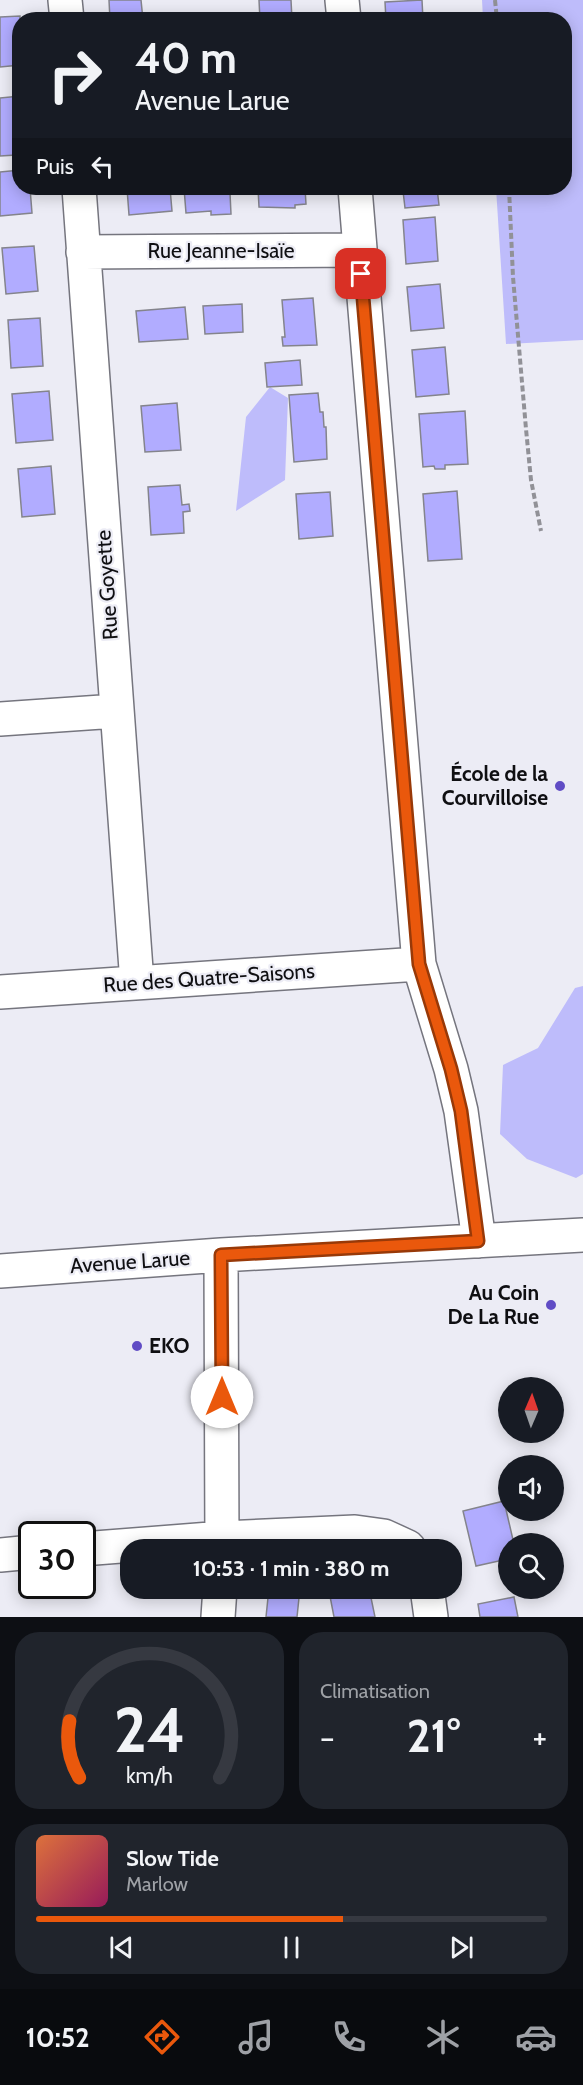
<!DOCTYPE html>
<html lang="fr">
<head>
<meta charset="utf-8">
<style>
	:root { --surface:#171b24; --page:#20242c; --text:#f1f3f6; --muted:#9ea1a6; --line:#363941; --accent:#ea580c }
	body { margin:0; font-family:Cabin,sans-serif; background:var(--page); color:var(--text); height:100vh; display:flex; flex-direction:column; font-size:22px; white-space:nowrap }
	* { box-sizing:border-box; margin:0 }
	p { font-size:20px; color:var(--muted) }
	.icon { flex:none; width:33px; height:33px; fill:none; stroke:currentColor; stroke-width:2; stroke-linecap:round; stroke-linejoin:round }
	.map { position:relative; height:1617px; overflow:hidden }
	.details { display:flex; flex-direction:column; gap:15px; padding:15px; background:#0d0f14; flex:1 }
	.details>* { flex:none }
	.top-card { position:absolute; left:12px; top:12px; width:560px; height:183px; border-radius:24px; box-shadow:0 3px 15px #0003; background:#171b24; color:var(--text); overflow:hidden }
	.needle { width:39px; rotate:2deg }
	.controls { position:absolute; left:498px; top:1377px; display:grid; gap:12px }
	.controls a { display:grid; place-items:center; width:66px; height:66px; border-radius:50%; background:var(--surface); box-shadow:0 3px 15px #0003; font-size:30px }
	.speed { position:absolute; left:18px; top:1521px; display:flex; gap:12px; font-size:30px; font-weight:700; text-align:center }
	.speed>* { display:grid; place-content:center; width:78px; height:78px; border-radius:50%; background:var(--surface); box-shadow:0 3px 15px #0003; line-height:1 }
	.speed .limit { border:3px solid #111; border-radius:9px; background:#fff; color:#111 }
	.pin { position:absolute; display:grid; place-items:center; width:51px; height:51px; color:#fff; margin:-26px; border-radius:12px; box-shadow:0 3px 9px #0006 }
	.me { position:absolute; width:66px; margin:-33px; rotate:0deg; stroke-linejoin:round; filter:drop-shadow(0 0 4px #0008) }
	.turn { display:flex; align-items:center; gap:21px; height:126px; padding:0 24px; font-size:27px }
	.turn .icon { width:78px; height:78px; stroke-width:2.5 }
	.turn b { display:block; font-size:42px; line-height:51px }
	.then { display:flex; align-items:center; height:57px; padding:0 24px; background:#0003; gap:12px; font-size:22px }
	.big { font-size:45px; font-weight:700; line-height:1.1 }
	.details .widget { flex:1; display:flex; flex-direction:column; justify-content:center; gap:9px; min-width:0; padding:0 21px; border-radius:24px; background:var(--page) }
	.details .dial { align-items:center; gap:0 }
	.dial svg { height:156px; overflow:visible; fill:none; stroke:var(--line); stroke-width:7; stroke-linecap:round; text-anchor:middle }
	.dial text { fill:var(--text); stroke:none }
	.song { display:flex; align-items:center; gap:18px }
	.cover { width:72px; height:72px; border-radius:9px; background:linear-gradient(135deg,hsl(20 70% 55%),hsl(330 70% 35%)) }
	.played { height:6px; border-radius:3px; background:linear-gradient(90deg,var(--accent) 60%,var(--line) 60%) }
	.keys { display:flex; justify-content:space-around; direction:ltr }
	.heat { display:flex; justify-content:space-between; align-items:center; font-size:33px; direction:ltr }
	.details .tiles { flex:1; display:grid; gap:15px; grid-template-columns:1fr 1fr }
	.widget:last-child { grid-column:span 2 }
	.trip { position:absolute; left:120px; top:1539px; width:342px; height:60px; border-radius:24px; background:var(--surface); box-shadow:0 3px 15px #0003; font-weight:700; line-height:60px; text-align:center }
	.dock { display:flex; height:96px; justify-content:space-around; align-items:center; background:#090b0e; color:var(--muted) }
	.dock .icon { width:42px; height:42px }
	.dock .current { color:var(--accent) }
	.dock b { font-size:27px; color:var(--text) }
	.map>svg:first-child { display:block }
</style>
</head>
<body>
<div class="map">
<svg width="583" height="1617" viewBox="0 0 583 1617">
	<rect width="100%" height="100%" fill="#ececf5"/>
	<!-- green -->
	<path fill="#bebcfb" d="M 482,0 L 583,0 L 583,340 L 506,344 L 496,188 L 564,188 L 564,20 L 483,19 Z
		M 270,387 L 288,398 L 285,480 L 236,511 L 246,417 Z
		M 583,986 L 583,1174 L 576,1178 L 527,1159 L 500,1134 L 503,1065 L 538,1048 L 575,988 Z"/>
	<!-- building -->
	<path fill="#b1acff" stroke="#84848c" stroke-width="1.5" d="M 109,0 L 141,0 L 143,20 L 110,20 Z
		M 259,0 L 291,0 L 292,20 L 260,20 Z
		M 422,0 L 423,20 L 386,20 L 385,2 Z
		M 20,16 L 20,65 L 0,67 L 0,17 Z
		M 20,96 L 20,143 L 15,144 L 16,155 L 0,156 L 0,98 Z
		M 20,170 L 20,188 L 30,188 L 32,213 L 0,216 L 0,172 Z
		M 127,188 L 170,188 L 172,211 L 129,215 Z
		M 184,188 L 233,188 L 233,193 L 230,193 L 231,214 L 211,215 L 211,211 L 186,213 Z
		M 258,188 L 305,188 L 306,204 L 295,205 L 295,208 L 259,207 Z
		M 399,188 L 437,188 L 439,205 L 405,208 L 403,191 L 399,191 Z
		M 435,217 L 438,261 L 406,264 L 403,220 Z
		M 34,246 L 38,291 L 6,294 L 2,248 Z
		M 440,284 L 444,328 L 411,331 L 407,287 Z
		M 313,298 L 317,345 L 283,346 L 282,337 L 285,337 L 282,300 Z
		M 242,304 L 243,332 L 205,334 L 203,306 Z
		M 185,307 L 188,339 L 139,342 L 136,311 Z
		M 40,318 L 43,366 L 11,368 L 8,320 Z
		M 445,347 L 449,394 L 416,397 L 412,350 Z
		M 300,360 L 302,385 L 267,387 L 265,363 Z
		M 49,391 L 53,440 L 16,443 L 12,394 Z
		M 318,393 L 320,412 L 323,412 L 324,427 L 326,427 L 327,459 L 294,462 L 289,395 Z
		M 177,403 L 181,450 L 145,452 L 141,406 Z
		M 465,411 L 468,464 L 445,465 L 445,469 L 435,469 L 434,466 L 423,467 L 419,414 Z
		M 51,466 L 55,514 L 22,517 L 18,469 Z
		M 180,485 L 182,505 L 189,504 L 190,511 L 183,512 L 184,533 L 151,535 L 148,487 Z
		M 457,491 L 462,559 L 428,561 L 423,494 Z
		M 330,492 L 333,536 L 299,539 L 296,494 Z
		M 504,1501 L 514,1544 L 508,1544 L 508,1559 L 476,1566 L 463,1511 Z
		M 269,1588 L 300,1588 L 297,1617 L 266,1617 Z
		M 340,1588 L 369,1588 L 375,1617 L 334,1617 L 329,1591 Z
		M 514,1597 L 518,1617 L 480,1617 L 478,1604 Z"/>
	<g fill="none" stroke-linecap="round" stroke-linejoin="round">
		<!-- minor casing -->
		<g stroke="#75757e" stroke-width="36">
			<path id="minor" d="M 65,0 L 67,20
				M 342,0 L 344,20
				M 79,188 L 137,983
				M 355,188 L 419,964 L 451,1069 L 461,1111 L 479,1241
				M 83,252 L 359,250
				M 0,719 L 116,711
				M 0,992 L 419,964
				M 221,1255 L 222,1550
				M 0,1271 L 221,1255 L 583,1235
				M 82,1549 L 223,1538 L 355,1532 L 384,1536 L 408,1547 L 410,1550
				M 0,1555 L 32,1552
				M 427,1588 L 431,1617
				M 218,1617 L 220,1588"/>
		</g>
		<!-- path -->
		<path stroke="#919197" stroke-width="4" stroke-dasharray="6 3" stroke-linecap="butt" d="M 495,0 L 497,20
			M 509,188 L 513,277 L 526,429 L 531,480 L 541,531"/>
		<!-- minor -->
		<use href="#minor" stroke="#fff" stroke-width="33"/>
	</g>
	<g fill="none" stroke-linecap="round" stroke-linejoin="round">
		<!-- route casing -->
		<g stroke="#983908" stroke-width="15">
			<path id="route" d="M 222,1397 L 221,1255 L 478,1241 L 461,1111 L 451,1069 L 419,964 L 361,274"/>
		</g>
		<!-- route -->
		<use href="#route" stroke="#ea580c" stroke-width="10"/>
	</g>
	<!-- markers -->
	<g fill="#604cc5" stroke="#ececf5" stroke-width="2">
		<circle cx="560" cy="786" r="6"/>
		<circle cx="551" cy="1305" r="6"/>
		<circle cx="137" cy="1346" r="6"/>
	</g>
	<g text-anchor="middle" stroke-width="4.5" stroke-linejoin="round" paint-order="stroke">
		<!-- street labels -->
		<g font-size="21" fill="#0f0f12" stroke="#ececf5">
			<text x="221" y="258">Rue Jeanne-Isaïe</text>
			<text transform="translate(107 585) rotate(-94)" y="7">Rue Goyette</text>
			<text transform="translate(209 978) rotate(-4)" y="7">Rue des Quatre-Saisons</text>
			<text transform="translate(130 1262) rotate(-4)" y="7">Avenue Larue</text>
		</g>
		<!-- poi labels -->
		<g font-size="21" font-weight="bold" fill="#0f0f12" stroke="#ececf5" text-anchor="end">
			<text x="548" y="781">École de la<tspan x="548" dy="24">Courvilloise</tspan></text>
			<text x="539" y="1300">Au Coin<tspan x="539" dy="24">De La Rue</tspan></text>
			<text x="149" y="1353" text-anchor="start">EKO</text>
		</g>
	</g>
</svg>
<div class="controls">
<a><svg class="needle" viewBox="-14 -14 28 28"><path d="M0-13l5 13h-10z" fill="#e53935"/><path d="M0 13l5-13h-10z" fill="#9ea1a6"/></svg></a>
<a><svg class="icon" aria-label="sound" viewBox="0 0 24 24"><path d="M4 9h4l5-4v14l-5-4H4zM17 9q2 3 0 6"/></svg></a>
<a><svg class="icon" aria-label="search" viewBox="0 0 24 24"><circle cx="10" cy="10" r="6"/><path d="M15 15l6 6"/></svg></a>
</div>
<div class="speed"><div class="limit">30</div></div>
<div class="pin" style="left:361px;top:274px;background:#d93025"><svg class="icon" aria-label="arrive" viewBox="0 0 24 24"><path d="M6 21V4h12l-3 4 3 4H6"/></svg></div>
<svg class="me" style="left:222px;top:1397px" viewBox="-20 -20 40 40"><circle r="19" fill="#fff"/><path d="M0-13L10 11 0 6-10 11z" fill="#ea580c"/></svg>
<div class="trip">10:53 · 1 min · 380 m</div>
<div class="top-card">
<div class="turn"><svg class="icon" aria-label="right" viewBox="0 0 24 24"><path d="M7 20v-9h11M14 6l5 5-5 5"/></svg><div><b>40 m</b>Avenue Larue</div></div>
<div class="then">Puis<svg class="icon" aria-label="left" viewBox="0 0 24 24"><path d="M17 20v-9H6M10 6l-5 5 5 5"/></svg></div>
</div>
</div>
<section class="details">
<div class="tiles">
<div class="widget dial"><svg viewBox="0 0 100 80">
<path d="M14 69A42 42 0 1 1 86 69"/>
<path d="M14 69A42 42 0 0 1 9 40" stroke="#ea580c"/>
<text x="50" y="56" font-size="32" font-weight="700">24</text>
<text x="50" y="72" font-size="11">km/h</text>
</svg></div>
<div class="widget"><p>Climatisation</p>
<div class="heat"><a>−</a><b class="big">21°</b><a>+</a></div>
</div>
<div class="widget">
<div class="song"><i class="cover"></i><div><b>Slow Tide</b><p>Marlow</p></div></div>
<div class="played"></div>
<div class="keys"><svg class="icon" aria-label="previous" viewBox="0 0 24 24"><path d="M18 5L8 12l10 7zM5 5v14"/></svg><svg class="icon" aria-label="pause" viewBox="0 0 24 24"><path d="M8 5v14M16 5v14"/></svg><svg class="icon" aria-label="next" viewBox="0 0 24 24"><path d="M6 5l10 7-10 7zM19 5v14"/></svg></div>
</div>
</div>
</section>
<nav class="dock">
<b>10:52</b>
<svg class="icon current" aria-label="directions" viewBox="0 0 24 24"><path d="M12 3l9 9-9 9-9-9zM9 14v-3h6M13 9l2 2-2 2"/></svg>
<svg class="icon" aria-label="music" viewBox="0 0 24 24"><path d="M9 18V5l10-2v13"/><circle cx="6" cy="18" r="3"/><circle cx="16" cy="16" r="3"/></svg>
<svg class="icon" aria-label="phone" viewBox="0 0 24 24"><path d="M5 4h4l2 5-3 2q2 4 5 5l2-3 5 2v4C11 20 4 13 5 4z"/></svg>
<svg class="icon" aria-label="climate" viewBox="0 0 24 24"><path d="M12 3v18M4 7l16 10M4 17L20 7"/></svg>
<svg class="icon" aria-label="car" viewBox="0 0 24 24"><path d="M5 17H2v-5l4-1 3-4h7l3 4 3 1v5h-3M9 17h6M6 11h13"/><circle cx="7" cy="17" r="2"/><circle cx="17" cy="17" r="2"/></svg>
</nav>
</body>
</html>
